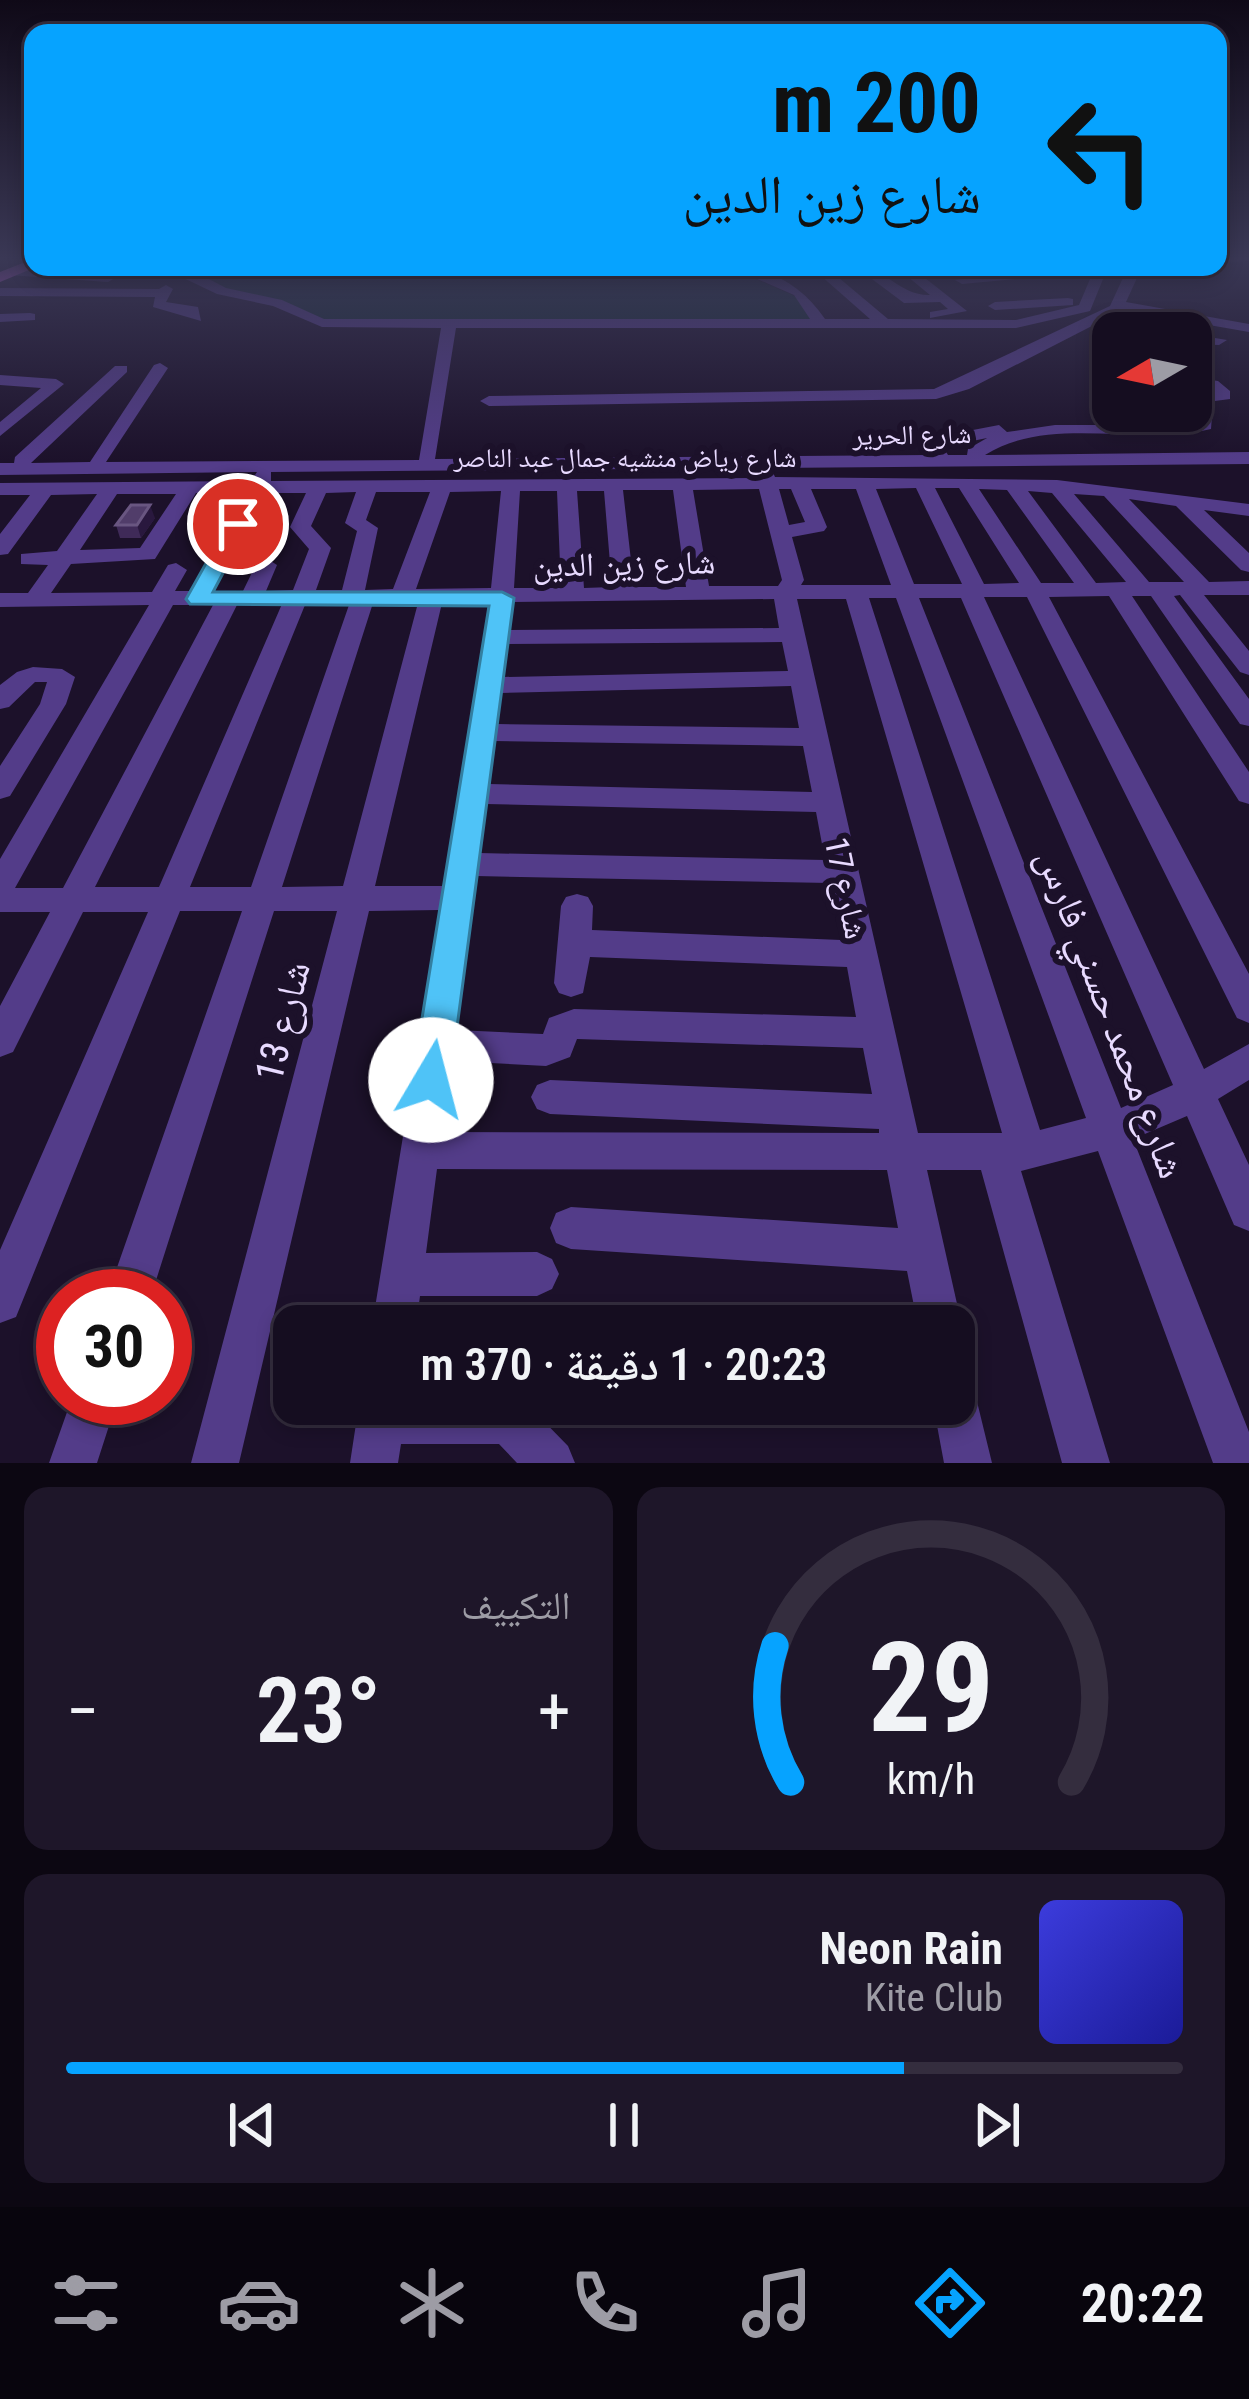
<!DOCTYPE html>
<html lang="ar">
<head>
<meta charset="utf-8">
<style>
	:root { --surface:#150d20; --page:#1e1629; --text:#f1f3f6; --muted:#9d9ca5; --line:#342d3e; --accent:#06a3ff }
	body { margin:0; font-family:"Roboto Condensed","Noto Naskh Arabic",sans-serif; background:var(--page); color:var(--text); direction:rtl; height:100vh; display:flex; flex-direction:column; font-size:45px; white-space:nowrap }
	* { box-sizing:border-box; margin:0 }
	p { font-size:39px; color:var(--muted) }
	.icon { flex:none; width:66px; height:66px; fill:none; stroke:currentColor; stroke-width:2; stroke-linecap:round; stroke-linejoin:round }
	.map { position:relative; height:1463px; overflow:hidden; direction:ltr }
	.side { display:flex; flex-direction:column; gap:24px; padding:24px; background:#0c0712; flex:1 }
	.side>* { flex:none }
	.top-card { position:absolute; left:24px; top:24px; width:1203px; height:252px; border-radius:24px; box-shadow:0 6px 18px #0003,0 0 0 3px var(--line); direction:rtl; background:#06a3ff; color:#111; overflow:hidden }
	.needle { width:78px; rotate:261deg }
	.tools { position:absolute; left:1092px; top:312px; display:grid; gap:24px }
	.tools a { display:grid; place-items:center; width:120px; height:120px; border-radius:24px; background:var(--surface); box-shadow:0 6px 18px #0003,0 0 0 3px var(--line); font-size:60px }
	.speed { position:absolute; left:36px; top:1269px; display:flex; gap:24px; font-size:60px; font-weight:700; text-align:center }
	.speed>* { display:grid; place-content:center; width:156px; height:156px; border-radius:50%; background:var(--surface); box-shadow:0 6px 18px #0003,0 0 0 3px var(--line); line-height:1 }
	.speed .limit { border:18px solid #d22; background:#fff; color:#111 }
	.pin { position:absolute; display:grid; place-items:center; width:102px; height:102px; color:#fff; margin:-51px; border:6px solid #fff; border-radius:50%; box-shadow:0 3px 12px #0007 }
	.me { position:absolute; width:132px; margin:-66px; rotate:8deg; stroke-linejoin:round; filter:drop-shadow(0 0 9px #0008) }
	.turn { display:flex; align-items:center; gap:42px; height:252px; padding:0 48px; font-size:54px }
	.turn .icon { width:156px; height:156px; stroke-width:2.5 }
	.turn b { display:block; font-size:84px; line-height:102px }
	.big { font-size:90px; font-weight:600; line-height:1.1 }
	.side .card { flex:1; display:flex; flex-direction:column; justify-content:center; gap:18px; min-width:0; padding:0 42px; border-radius:24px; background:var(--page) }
	.side .dial { align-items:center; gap:0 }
	.dial svg { height:312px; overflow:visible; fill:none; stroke:var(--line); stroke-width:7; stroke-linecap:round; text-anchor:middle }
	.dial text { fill:var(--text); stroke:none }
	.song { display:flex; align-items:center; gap:36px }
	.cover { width:144px; height:144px; border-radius:18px; background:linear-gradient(135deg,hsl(240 70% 55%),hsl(240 70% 35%)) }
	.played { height:12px; border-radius:6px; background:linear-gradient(90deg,var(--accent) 75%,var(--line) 75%) }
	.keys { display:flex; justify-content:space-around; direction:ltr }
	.heat { display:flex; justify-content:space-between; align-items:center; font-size:66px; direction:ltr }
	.side .tiles { flex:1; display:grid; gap:24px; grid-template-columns:1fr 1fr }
	.card:last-child { grid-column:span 2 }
	.trip { position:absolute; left:273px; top:1305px; width:702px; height:120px; border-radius:24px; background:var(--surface); box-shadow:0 6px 18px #0003,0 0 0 3px var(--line); font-weight:600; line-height:120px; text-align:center; direction:rtl }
	.tab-bar { display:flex; height:192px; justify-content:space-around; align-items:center; background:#08050d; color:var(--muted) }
	.tab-bar .icon { width:84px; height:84px }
	.tab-bar .selected { color:var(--accent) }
	.tab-bar b { font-size:54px; color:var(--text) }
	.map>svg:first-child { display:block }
</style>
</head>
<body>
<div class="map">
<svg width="1249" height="1463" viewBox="0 0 1249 1463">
	<rect width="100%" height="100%" fill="#1c112a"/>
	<!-- green -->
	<path fill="#142c34" d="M 185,267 L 728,267 L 804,300 L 812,323 L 312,321 C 272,294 222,299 182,272 Z"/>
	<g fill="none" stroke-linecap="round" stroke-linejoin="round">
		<!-- minor -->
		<path fill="#533c89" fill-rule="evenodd" d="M 0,256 L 7,256 L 0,260 Z
			M 1218,256 L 1249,256 L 1249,261 L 1218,262 Z
			M 186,267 L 226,288 L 282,300 L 324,319 L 810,319 L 794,295 L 730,267 C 772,267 803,287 825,319 L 870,319 L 811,267 L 826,267 L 888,319 L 1016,320 L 1079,305 L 1093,272 L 962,284 L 955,280 L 1058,267 L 1108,267 L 1090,311 L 1016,328 L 456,328 L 435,459 L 929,455 L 925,447 L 931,438 L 999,425 L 1007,432 L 1055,425 L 1182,425 L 1197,422 L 1184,411 L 1191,411 L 1191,394 L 1210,392 L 1191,387 L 1191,377 L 1218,381 L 1230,391 L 1230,399 L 1192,404 L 1212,416 L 1211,429 C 1139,447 1050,414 985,455 L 1249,452 L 1249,464 L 771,468 L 775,477 L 1057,480 L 1249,504 L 1249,516 L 1204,510 L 1249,553 L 1249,572 L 1241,570 L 1176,506 L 1129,499 L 1209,582 L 1249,581 L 1249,595 L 1204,595 L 1249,651 L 1249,675 L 1240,672 L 1180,595 L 1174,596 L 1249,699 L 1249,726 L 1240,724 L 1151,596 L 1132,596 L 1249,772 L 1249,804 L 1239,801 L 1109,596 L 1049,597 L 1249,974 L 1249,1023 L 1237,1018 L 1027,597 L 984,597 L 1204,1069 L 1249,1044 L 1249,1080 L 1218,1099 L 1249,1165 L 1249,1231 L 1234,1225 L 1187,1116 L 1133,1139 L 1249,1432 L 1249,1463 L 1213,1463 L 1098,1151 L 1021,1171 L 1110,1463 L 1062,1463 L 981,1170 L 927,1170 L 962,1326 L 954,1343 L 954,1326 L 918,1326 L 907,1271 L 571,1249 L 556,1243 L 550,1228 L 556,1213 L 571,1207 L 898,1228 L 887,1170 L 437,1169 L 426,1253 L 537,1252 L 552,1259 L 559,1274 L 552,1289 L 537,1296 L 420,1296 L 416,1326 L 372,1326 L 440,910 L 369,911 L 239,1463 L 191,1463 L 337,911 L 274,911 L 151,1296 L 107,1296 L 242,911 L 180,911 L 16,1317 L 0,1323 L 0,1250 L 148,912 L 83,912 L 13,1052 L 0,1057 L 0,1006 L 50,912 L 0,912 L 0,859 L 149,605 L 0,607 L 0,593 L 28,593 L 48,565 L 21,564 L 21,554 L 57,551 L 97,494 L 51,495 L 8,554 L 0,555 L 0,534 L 30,495 L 0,495 L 0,483 L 251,481 L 257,472 L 0,475 L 0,463 L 14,463 L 15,457 L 115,366 L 127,366 L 127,372 L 31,463 L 90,462 L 154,365 L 160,363 L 168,368 L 106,462 L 419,460 L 441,328 L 322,327 L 273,306 L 217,294 L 173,273 L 137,268 ZM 987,438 L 968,449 L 967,455 L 948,455 L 943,447 ZM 756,468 L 756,478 L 271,481 L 271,472 ZM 916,488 L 962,584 L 914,584 L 876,489 ZM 935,488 L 959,488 L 1019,583 L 984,584 ZM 759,489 L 782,580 L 778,586 L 709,586 L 693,490 ZM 779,489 L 791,489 L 805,522 L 789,525 ZM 811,489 L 856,489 L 891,585 L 801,585 L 804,580 L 792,537 L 824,531 L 827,527 ZM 979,489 L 1007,490 L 1074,583 L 1041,583 ZM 623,490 L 673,490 L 686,587 L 634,587 ZM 501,491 L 491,588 L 416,589 L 450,492 ZM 520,491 L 557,491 L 561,588 L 514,588 ZM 577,491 L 604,491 L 612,587 L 584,588 ZM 1028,491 L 1052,493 L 1126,582 L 1096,583 ZM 356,492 L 345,523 L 357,531 L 342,590 L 316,590 L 331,548 L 311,526 L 326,493 ZM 376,492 L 430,492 L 393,589 L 365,590 L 378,528 L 366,520 ZM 196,493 L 245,493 L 191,591 L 175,591 L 187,570 L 176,563 L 168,565 L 152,592 L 51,593 L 71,564 L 155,559 ZM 265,493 L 306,493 L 290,527 L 309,549 L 293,590 L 266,591 L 277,565 L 266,558 L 258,560 L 243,591 L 214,591 ZM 117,494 L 176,494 L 140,548 L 80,550 ZM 1074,494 L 1104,496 L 1184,582 L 1149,582 ZM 869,598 L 896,598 L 1086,1118 L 1040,1130 ZM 919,598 L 961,598 L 1173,1085 L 1121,1108 ZM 774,599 L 779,628 L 509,630 L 513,602 ZM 797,599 L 846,599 L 1002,1133 L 918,1133 ZM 490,602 L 443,886 L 375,886 L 442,603 ZM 373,603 L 418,603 L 343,886 L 282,887 ZM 282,604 L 159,887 L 95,887 L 237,605 ZM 343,604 L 349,605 L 251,887 L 190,887 L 305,605 ZM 173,605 L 213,605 L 63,888 L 15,888 ZM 782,642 L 788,671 L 503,677 L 507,644 ZM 791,686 L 799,728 L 497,724 L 501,693 ZM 494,741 L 803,746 L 812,792 L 489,784 ZM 486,804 L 816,812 L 825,860 L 479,853 ZM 476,876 L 830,883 L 841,940 L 592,930 L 593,906 L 588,897 L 577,894 L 566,897 L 561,906 L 554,983 L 559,993 L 571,997 L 583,993 L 590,957 L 847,967 L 856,1017 L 574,1009 L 549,1018 L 543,1034 L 456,1030 ZM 577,1039 L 863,1048 L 872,1094 L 550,1080 L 537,1085 L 531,1097 L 537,1109 L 550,1114 L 879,1129 L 879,1133 L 442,1132 L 452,1061 L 546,1066 L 570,1057 Z
			M 856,267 C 886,267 900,296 930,295 L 896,267 L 911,267 L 967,311 L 930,318 L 930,312 L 948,309 L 940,302 L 904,303 Z
			M 1128,267 L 1142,267 L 1126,302 L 1249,324 L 1249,332 L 1123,310 L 969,389 L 936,399 L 489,406 L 480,401 L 489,396 L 934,389 L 1110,306 Z
			M 14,268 L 108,274 L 115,278 L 108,282 L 9,275 Z
			M 166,285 L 173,289 L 166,302 L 198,307 L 201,321 L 153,307 L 155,297 L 0,296 L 0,288 L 159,289 Z
			M 1068,298 L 1073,299 L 1073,305 L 995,310 L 988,306 L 995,302 Z
			M 30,313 L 35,314 L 35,320 L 0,322 L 0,314 Z
			M 1191,334 L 1227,340 L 1219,345 L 1191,344 Z
			M 1113,339 L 1113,371 L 1107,369 L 1099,351 Z
			M 0,375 L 56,379 L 64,384 L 0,436 L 0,422 L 41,388 L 0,385 Z
			M 33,667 L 62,669 L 75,677 L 66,704 L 10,796 L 0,799 L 0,766 L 40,704 L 47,682 L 35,682 L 9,707 L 0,709 L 0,685 L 17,672 Z
			M 954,1371 L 971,1377 L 992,1463 L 944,1463 L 933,1404 L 954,1404 Z
			M 72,1398 L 118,1398 L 97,1463 L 49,1463 Z
			M 359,1404 L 527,1404 L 568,1446 L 575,1463 L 517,1463 L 499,1444 L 401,1444 L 398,1463 L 350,1463 Z"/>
		<!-- major -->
		<path fill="#ee61ff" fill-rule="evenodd" d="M 33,259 L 36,267 L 0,282 L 0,272 Z"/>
	</g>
	<!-- wall -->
	<path fill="#3f2a58" d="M 155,518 L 141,538 L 120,538 L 116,525 Z"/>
	<!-- shaded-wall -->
	<path fill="#29183e" d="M 150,505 L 155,518 L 141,538 L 137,525 Z"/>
	<!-- building -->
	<path fill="#513d6a" stroke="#695681" stroke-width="3" d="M 131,505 L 150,505 L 137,525 L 116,525 Z"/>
	<!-- sky -->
	<linearGradient id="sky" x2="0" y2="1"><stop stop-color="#0f0917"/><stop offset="0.56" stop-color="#3a3855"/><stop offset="1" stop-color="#3a3855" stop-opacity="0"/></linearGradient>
	<rect width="1249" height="461" fill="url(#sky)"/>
	<!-- route -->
	<path fill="#4fc3f7" stroke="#337fa1" stroke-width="3" d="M 238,518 L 249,524 L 213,592 L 502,592 L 514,598 L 450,1080 L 444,1092 L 431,1097 L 418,1092 L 412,1080 L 489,606 L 190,604 L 186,599 L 228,524 Z"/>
	<g text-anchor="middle" stroke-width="12" stroke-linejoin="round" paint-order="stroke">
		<!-- far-street labels -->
		<g font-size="27" fill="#e8daff" stroke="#1c112a">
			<text transform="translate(912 435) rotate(-1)" y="9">شارع الحرير</text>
			<text x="625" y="467">شارع رياض منشيه جمال عبد الناصر</text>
		</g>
		<!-- street labels -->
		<g font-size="33" fill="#e8daff" stroke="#1c112a">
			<text transform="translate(624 563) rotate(-1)" y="12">شارع زين الدين</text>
			<text transform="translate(847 888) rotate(78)" y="12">شارع 17</text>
		</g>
		<!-- near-street labels -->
		<g font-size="39" fill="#e8daff" stroke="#1c112a">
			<text transform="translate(1112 1013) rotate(69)" y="14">شارع محمد حسني فارس</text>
			<text transform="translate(282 1021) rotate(-76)" y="14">شارع 13</text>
		</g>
	</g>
</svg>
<div class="tools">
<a><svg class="needle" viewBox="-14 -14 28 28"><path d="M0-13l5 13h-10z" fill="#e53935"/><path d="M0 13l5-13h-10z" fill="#9d9ca5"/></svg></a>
</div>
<div class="speed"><div class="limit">30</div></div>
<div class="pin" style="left:238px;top:524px;background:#d93025"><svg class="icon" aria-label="arrive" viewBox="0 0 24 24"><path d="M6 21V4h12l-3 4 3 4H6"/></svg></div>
<svg class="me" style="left:431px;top:1080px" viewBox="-20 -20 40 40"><circle r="19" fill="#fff"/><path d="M0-13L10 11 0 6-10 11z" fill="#4fc3f7"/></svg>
<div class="trip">20:23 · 1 دقيقة · 370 m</div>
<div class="top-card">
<div class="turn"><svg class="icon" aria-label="left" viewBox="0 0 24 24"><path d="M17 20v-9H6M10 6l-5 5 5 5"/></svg><div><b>200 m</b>شارع زين الدين</div></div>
</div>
</div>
<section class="side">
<div class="tiles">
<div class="card dial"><svg viewBox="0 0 100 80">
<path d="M14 69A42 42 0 1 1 86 69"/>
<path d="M14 69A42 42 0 0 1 10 34" stroke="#06a3ff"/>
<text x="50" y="56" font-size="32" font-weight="700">29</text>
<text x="50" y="72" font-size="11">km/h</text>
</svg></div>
<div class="card"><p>التكييف</p>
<div class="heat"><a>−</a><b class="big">23°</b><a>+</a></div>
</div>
<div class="card">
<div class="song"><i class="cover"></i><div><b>Neon Rain</b><p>Kite Club</p></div></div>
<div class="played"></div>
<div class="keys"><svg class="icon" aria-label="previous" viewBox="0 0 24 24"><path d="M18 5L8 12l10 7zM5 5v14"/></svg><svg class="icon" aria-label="pause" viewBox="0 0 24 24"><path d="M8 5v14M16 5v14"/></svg><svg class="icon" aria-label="next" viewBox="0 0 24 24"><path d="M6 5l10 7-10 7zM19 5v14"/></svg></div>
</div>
</div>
</section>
<nav class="tab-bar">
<b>20:22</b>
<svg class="icon selected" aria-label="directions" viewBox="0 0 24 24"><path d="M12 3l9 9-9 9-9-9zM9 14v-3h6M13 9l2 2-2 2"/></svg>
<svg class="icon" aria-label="music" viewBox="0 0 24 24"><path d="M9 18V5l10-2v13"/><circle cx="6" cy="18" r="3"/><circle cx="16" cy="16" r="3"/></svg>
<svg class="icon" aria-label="phone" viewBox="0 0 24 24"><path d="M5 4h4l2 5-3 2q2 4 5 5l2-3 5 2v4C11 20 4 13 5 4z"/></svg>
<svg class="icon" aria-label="climate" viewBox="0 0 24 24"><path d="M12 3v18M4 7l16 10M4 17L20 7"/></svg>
<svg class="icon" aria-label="car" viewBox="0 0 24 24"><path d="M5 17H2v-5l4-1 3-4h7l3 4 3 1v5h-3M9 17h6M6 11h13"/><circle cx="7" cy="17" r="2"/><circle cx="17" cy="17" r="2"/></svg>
<svg class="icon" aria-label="filters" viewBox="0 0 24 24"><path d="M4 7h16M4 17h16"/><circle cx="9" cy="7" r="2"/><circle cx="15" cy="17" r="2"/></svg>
</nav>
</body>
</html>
